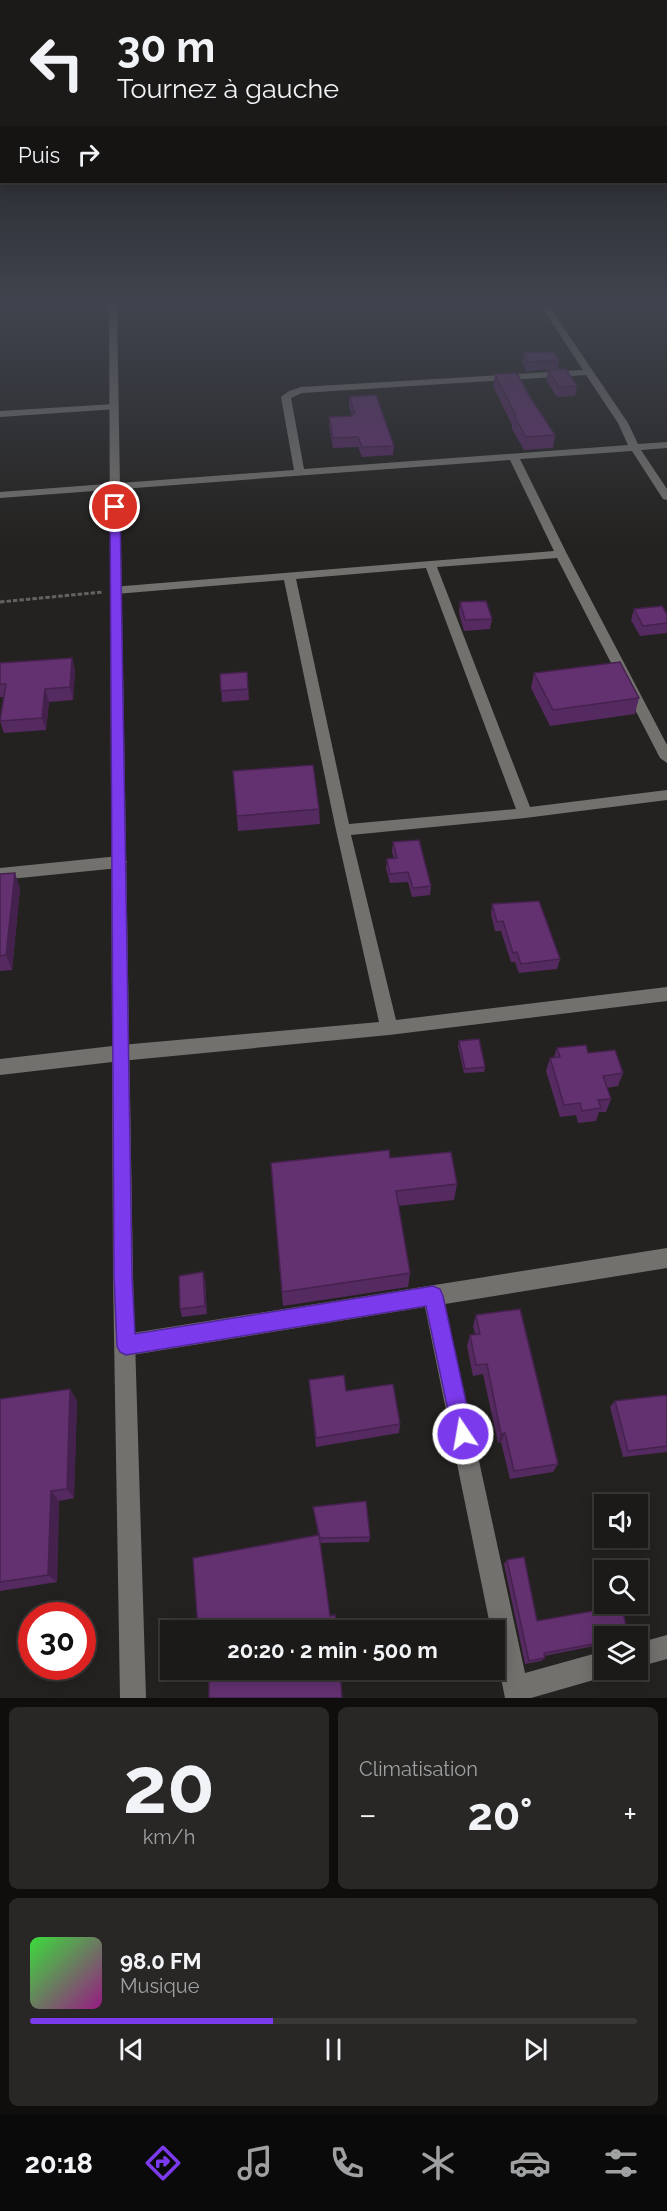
<!DOCTYPE html>
<html lang="fr">
<head>
<meta charset="utf-8">
<style>
	:root { --surface:#1b1a18; --page:#282725; --text:#f1f3f6; --muted:#a0a1a2; --line:#393837; --accent:#7c3aed }
	body { margin:0; font-family:Raleway,sans-serif; background:var(--page); color:var(--text); height:100vh; display:flex; flex-direction:column; font-size:22px; white-space:nowrap }
	* { box-sizing:border-box; margin:0 }
	p { font-size:20px; color:var(--muted) }
	.icon { flex:none; width:33px; height:33px; fill:none; stroke:currentColor; stroke-width:2; stroke-linecap:round; stroke-linejoin:round }
	.map { position:relative; height:1698px; overflow:hidden }
	.details { display:flex; flex-direction:column; gap:9px; padding:9px; background:#0f0e0d; flex:1 }
	.details>* { flex:none }
	.hud { position:absolute; left:0px; top:0px; width:668px; height:183px; box-shadow:0 3px 15px #0003,0 0 0 2px var(--line); background:#1b1a18; color:var(--text); overflow:hidden }
	.buttons { position:absolute; left:594px; top:1494px; display:grid; gap:12px }
	.buttons a { display:grid; place-items:center; width:54px; height:54px; border-radius:0px; background:var(--surface); box-shadow:0 3px 15px #0003,0 0 0 2px var(--line); font-size:30px }
	.speed { position:absolute; left:18px; top:1602px; display:flex; gap:12px; font-size:30px; font-weight:700; text-align:center }
	.speed>* { display:grid; place-content:center; width:78px; height:78px; border-radius:50%; background:var(--surface); box-shadow:0 3px 15px #0003,0 0 0 2px var(--line); line-height:1 }
	.speed .limit { border:9px solid #d22; background:#fff; color:#111 }
	.pin { position:absolute; display:grid; place-items:center; width:51px; height:51px; color:#fff; margin:-26px; border:3px solid #fff; border-radius:50%; box-shadow:0 2px 6px #0007 }
	.me { position:absolute; width:66px; margin:-33px; rotate:348deg; stroke-linejoin:round; filter:drop-shadow(0 0 4px #0008) }
	.turn { display:flex; align-items:center; gap:21px; height:126px; padding:0 18px; font-size:27px }
	.turn .icon { width:78px; height:78px; stroke-width:2.5 }
	.turn b { display:block; font-size:42px; line-height:51px }
	.then { display:flex; align-items:center; height:57px; padding:0 18px; background:#0003; gap:12px; font-size:22px }
	.big { font-size:45px; font-weight:700; line-height:1.1 }
	.details .widget { flex:1; display:flex; flex-direction:column; justify-content:center; gap:9px; min-width:0; padding:0 21px; border-radius:9px; background:var(--page) }
	.details .dial { align-items:center; gap:0 }
	.dial b { font-size:78px; line-height:1 }
	.song { display:flex; align-items:center; gap:18px }
	.cover { width:72px; height:72px; border-radius:9px; background:linear-gradient(135deg,hsl(120 70% 55%),hsl(310 70% 35%)) }
	.played { height:6px; border-radius:3px; background:linear-gradient(90deg,var(--accent) 40%,var(--line) 40%) }
	.keys { display:flex; justify-content:space-around; direction:ltr }
	.heat { display:flex; justify-content:space-between; align-items:center; font-size:33px; direction:ltr }
	.details .tiles { flex:1; display:grid; gap:9px; grid-template-columns:1fr 1fr }
	.widget:last-child { grid-column:span 2 }
	.trip { position:absolute; left:160px; top:1620px; width:345px; height:60px; border-radius:0px; background:var(--surface); box-shadow:0 3px 15px #0003,0 0 0 2px var(--line); font-weight:700; line-height:60px; text-align:center }
	.menu { display:flex; height:96px; justify-content:space-around; align-items:center; background:#0b0a0a; color:var(--muted) }
	.menu .icon { width:42px; height:42px }
	.menu .on { color:var(--accent) }
	.menu b { font-size:27px; color:var(--text) }
	.map>svg:first-child { display:block }
</style>
</head>
<body>
<div class="map">
<svg width="667" height="1698" viewBox="0 0 667 1698">
	<rect width="100%" height="100%" fill="#242220"/>
	<g fill="none" stroke-linecap="round" stroke-linejoin="round">
		<!-- path -->
		<path stroke="#646260" stroke-width="3" stroke-dasharray="4.5 2" stroke-linecap="butt" d="M 0,602 L 103,592"/>
		<!-- street -->
		<path fill="#73716e" fill-rule="evenodd" d="M 541,306 L 549,306 L 628,423 L 638,444 L 667,442 L 667,448 L 641,450 L 667,489 L 667,500 L 663,499 L 632,451 L 520,459 L 567,554 L 667,745 L 667,763 L 660,758 L 557,558 L 437,567 L 530,807 L 667,790 L 667,800 L 525,818 L 351,835 L 396,1020 L 667,987 L 667,1001 L 389,1035 L 121,1061 L 0,1075 L 0,1059 L 121,1045 L 379,1022 L 336,830 L 284,580 L 116,594 L 112,593 L 112,587 L 554,551 L 510,460 L 0,498 L 0,492 L 294,470 L 281,397 L 289,391 L 301,387 L 583,370 ZM 586,375 L 618,423 L 628,445 L 304,469 L 291,398 L 302,393 ZM 426,568 L 516,809 L 349,824 L 296,579 Z
			M 114,404 L 119,407 L 117,409 L 0,417 L 0,411 Z
			M 119,856 L 124,858 L 127,862 L 124,866 L 119,868 L 0,880 L 0,868 Z
			M 667,1248 L 667,1268 L 445,1304 L 525,1673 L 604,1651 L 604,1670 L 614,1670 L 613,1673 L 604,1677 L 531,1698 L 505,1698 L 495,1648 L 495,1630 L 491,1630 L 425,1307 L 126,1356 L 119,1352 L 115,1345 L 119,1338 L 126,1334 Z
			M 667,1635 L 667,1659 L 638,1667 L 638,1643 Z"/>
		<!-- secondary -->
		<path fill="#73716e" fill-rule="evenodd" d="M 109,306 L 117,306 L 133,1275 L 146,1698 L 120,1698 L 113,1275 Z"/>
	</g>
	<!-- wall -->
	<path fill="#552a60" d="M 523,352 L 559,360 L 558,369 L 526,371 L 522,362 Z
		M 548,370 L 577,386 L 575,396 L 557,397 L 546,380 Z
		M 495,374 L 555,435 L 553,448 L 524,450 L 512,429 L 512,425 L 493,386 Z
		M 349,397 L 394,446 L 393,455 L 362,457 L 358,447 L 333,448 L 329,426 L 329,417 L 352,416 L 349,406 Z
		M 460,602 L 492,619 L 490,629 L 464,631 L 459,613 Z
		M 634,609 L 667,614 L 667,633 L 640,636 L 631,620 Z
		M 72,658 L 75,671 L 73,700 L 49,702 L 46,730 L 4,733 L 0,721 L 4,697 L 0,697 L 0,663 Z
		M 247,672 L 249,700 L 222,702 L 220,674 Z
		M 534,673 L 639,698 L 635,714 L 550,726 L 531,688 Z
		M 233,771 L 319,809 L 320,824 L 238,831 Z
		M 393,842 L 431,886 L 430,895 L 412,897 L 408,882 L 390,883 L 386,868 L 387,859 L 394,858 L 392,852 Z
		M 0,874 L 20,888 L 12,970 L 0,971 Z
		M 492,904 L 560,959 L 557,969 L 519,973 L 515,962 L 511,962 L 501,931 L 495,931 L 491,914 Z
		M 459,1041 L 485,1067 L 484,1072 L 464,1073 L 458,1046 Z
		M 557,1048 L 588,1053 L 623,1073 L 618,1086 L 607,1088 L 611,1099 L 606,1112 L 599,1112 L 596,1121 L 578,1123 L 576,1115 L 560,1117 L 546,1071 L 550,1058 L 554,1057 Z
		M 390,1158 L 457,1184 L 454,1200 L 398,1206 L 410,1273 L 408,1287 L 283,1306 L 271,1163 Z
		M 205,1280 L 207,1314 L 182,1317 L 180,1309 Z
		M 476,1315 L 558,1464 L 553,1472 L 510,1479 L 501,1442 L 498,1443 L 483,1374 L 473,1376 L 467,1346 L 470,1335 L 475,1334 L 473,1326 Z
		M 309,1380 L 346,1391 L 400,1424 L 399,1433 L 316,1447 Z
		M 70,1389 L 77,1401 L 74,1498 L 59,1501 L 57,1582 L 0,1591 L 0,1399 Z
		M 667,1395 L 667,1452 L 623,1457 L 610,1407 L 615,1401 Z
		M 313,1507 L 370,1537 L 369,1542 L 320,1543 L 198,1630 L 318,1535 Z
		M 507,1560 L 537,1621 L 604,1636 L 604,1644 L 544,1656 L 545,1658 L 541,1661 L 525,1664 L 504,1564 Z"/>
	<!-- shaded-wall -->
	<path fill="#45224e" d="M 72,658 L 75,671 L 73,700 L 70,687 Z
		M 45,689 L 49,702 L 46,730 L 42,718 Z
		M 15,873 L 20,888 L 12,970 L 6,955 Z
		M 203,1272 L 205,1280 L 207,1314 L 205,1306 Z
		M 70,1389 L 77,1401 L 74,1498 L 67,1489 Z
		M 505,1433 L 501,1442 L 498,1443 L 501,1434 Z
		M 51,1491 L 59,1501 L 57,1582 L 48,1575 Z"/>
	<!-- building -->
	<path fill="#633170" stroke="#45224e" stroke-width="1.5" d="M 523,352 L 554,352 L 559,360 L 527,362 Z
		M 566,369 L 577,386 L 559,387 L 548,370 Z
		M 517,373 L 530,397 L 555,435 L 526,437 L 514,416 L 516,416 L 495,374 Z
		M 376,395 L 394,446 L 362,447 L 358,437 L 333,438 L 329,417 L 352,416 L 352,413 L 355,413 L 349,397 Z
		M 486,601 L 492,619 L 465,620 L 460,602 Z
		M 662,606 L 667,614 L 667,623 L 643,626 L 634,609 Z
		M 72,658 L 70,687 L 45,689 L 42,718 L 0,721 L 6,684 L 0,684 L 0,663 Z
		M 620,662 L 639,698 L 553,710 L 534,673 Z
		M 247,672 L 248,689 L 221,691 L 220,674 Z
		M 313,765 L 319,809 L 237,816 L 233,771 Z
		M 419,840 L 431,886 L 413,888 L 408,872 L 390,874 L 387,859 L 397,858 L 393,842 Z
		M 15,873 L 6,955 L 0,956 L 0,874 Z
		M 539,901 L 560,959 L 521,964 L 517,952 L 513,953 L 503,921 L 497,922 L 492,904 Z
		M 479,1039 L 485,1067 L 465,1069 L 459,1041 Z
		M 586,1045 L 588,1053 L 615,1050 L 623,1073 L 603,1076 L 611,1099 L 598,1100 L 601,1108 L 582,1111 L 580,1103 L 564,1105 L 550,1058 L 560,1057 L 557,1048 Z
		M 389,1150 L 390,1158 L 451,1152 L 457,1184 L 396,1191 L 410,1273 L 282,1292 L 271,1163 Z
		M 203,1272 L 205,1306 L 180,1309 L 179,1276 Z
		M 520,1309 L 558,1464 L 514,1471 L 505,1433 L 501,1434 L 487,1364 L 476,1365 L 470,1335 L 480,1334 L 476,1315 Z
		M 344,1375 L 346,1391 L 393,1384 L 400,1424 L 316,1438 L 309,1380 Z
		M 70,1389 L 67,1489 L 51,1491 L 48,1575 L 0,1582 L 0,1399 Z
		M 667,1395 L 667,1446 L 628,1451 L 615,1401 Z
		M 366,1501 L 370,1537 L 320,1538 L 313,1507 Z
		M 319,1535 L 330,1616 L 335,1615 L 336,1630 L 198,1630 L 193,1558 Z
		M 524,1557 L 537,1621 L 621,1606 L 629,1636 L 604,1636 L 604,1642 L 544,1653 L 545,1658 L 529,1661 L 507,1560 Z
		M 209,1670 L 340,1670 L 342,1698 L 209,1698 Z"/>
	<!-- sky -->
	<linearGradient id="sky" x2="0" y2="1"><stop stop-color="#141312"/><stop offset="0.56" stop-color="#3f444e"/><stop offset="1" stop-color="#3f444e" stop-opacity="0"/></linearGradient>
	<rect width="667" height="543" fill="url(#sky)"/>
	<!-- route -->
	<path fill="#7c3aed" stroke="#51269a" stroke-width="1.5" d="M 115,504 L 120,507 L 132,1275 L 135,1334 L 433,1286 L 440,1289 L 443,1296 L 473,1434 L 470,1441 L 463,1444 L 456,1441 L 453,1434 L 426,1306 L 126,1355 L 120,1352 L 117,1346 L 114,1275 L 110,507 Z"/>
</svg>
<div class="buttons">
<a><svg class="icon" aria-label="sound" viewBox="0 0 24 24"><path d="M4 9h4l5-4v14l-5-4H4zM17 9q2 3 0 6"/></svg></a>
<a><svg class="icon" aria-label="search" viewBox="0 0 24 24"><circle cx="10" cy="10" r="6"/><path d="M15 15l6 6"/></svg></a>
<a><svg class="icon" aria-label="layers" viewBox="0 0 24 24"><path d="M12 4l9 5-9 5-9-5zM3 14l9 5 9-5"/></svg></a>
</div>
<div class="speed"><div class="limit">30</div></div>
<div class="pin" style="left:115px;top:507px;background:#d93025"><svg class="icon" aria-label="arrive" viewBox="0 0 24 24"><path d="M6 21V4h12l-3 4 3 4H6"/></svg></div>
<svg class="me" style="left:463px;top:1434px" viewBox="-20 -20 40 40"><circle r="17" fill="#7c3aed" stroke="#fff" stroke-width="3"/><path d="M0-11L8 9 0 5-8 9z" fill="#fff"/></svg>
<div class="trip">20:20 · 2 min · 500 m</div>
<div class="hud">
<div class="turn"><svg class="icon" aria-label="left" viewBox="0 0 24 24"><path d="M17 20v-9H6M10 6l-5 5 5 5"/></svg><div><b>30 m</b>Tournez à gauche</div></div>
<div class="then">Puis<svg class="icon" aria-label="right" viewBox="0 0 24 24"><path d="M7 20v-9h11M14 6l5 5-5 5"/></svg></div>
</div>
</div>
<section class="details">
<div class="tiles">
<div class="widget dial"><b>20</b><p>km/h</p></div>
<div class="widget"><p>Climatisation</p>
<div class="heat"><a>−</a><b class="big">20°</b><a>+</a></div>
</div>
<div class="widget">
<div class="song"><i class="cover"></i><div><b>98.0 FM</b><p>Musique</p></div></div>
<div class="played"></div>
<div class="keys"><svg class="icon" aria-label="previous" viewBox="0 0 24 24"><path d="M18 5L8 12l10 7zM5 5v14"/></svg><svg class="icon" aria-label="pause" viewBox="0 0 24 24"><path d="M8 5v14M16 5v14"/></svg><svg class="icon" aria-label="next" viewBox="0 0 24 24"><path d="M6 5l10 7-10 7zM19 5v14"/></svg></div>
</div>
</div>
</section>
<nav class="menu">
<b>20:18</b>
<svg class="icon on" aria-label="directions" viewBox="0 0 24 24"><path d="M12 3l9 9-9 9-9-9zM9 14v-3h6M13 9l2 2-2 2"/></svg>
<svg class="icon" aria-label="music" viewBox="0 0 24 24"><path d="M9 18V5l10-2v13"/><circle cx="6" cy="18" r="3"/><circle cx="16" cy="16" r="3"/></svg>
<svg class="icon" aria-label="phone" viewBox="0 0 24 24"><path d="M5 4h4l2 5-3 2q2 4 5 5l2-3 5 2v4C11 20 4 13 5 4z"/></svg>
<svg class="icon" aria-label="climate" viewBox="0 0 24 24"><path d="M12 3v18M4 7l16 10M4 17L20 7"/></svg>
<svg class="icon" aria-label="car" viewBox="0 0 24 24"><path d="M5 17H2v-5l4-1 3-4h7l3 4 3 1v5h-3M9 17h6M6 11h13"/><circle cx="7" cy="17" r="2"/><circle cx="17" cy="17" r="2"/></svg>
<svg class="icon" aria-label="filters" viewBox="0 0 24 24"><path d="M4 7h16M4 17h16"/><circle cx="9" cy="7" r="2"/><circle cx="15" cy="17" r="2"/></svg>
</nav>
</body>
</html>
